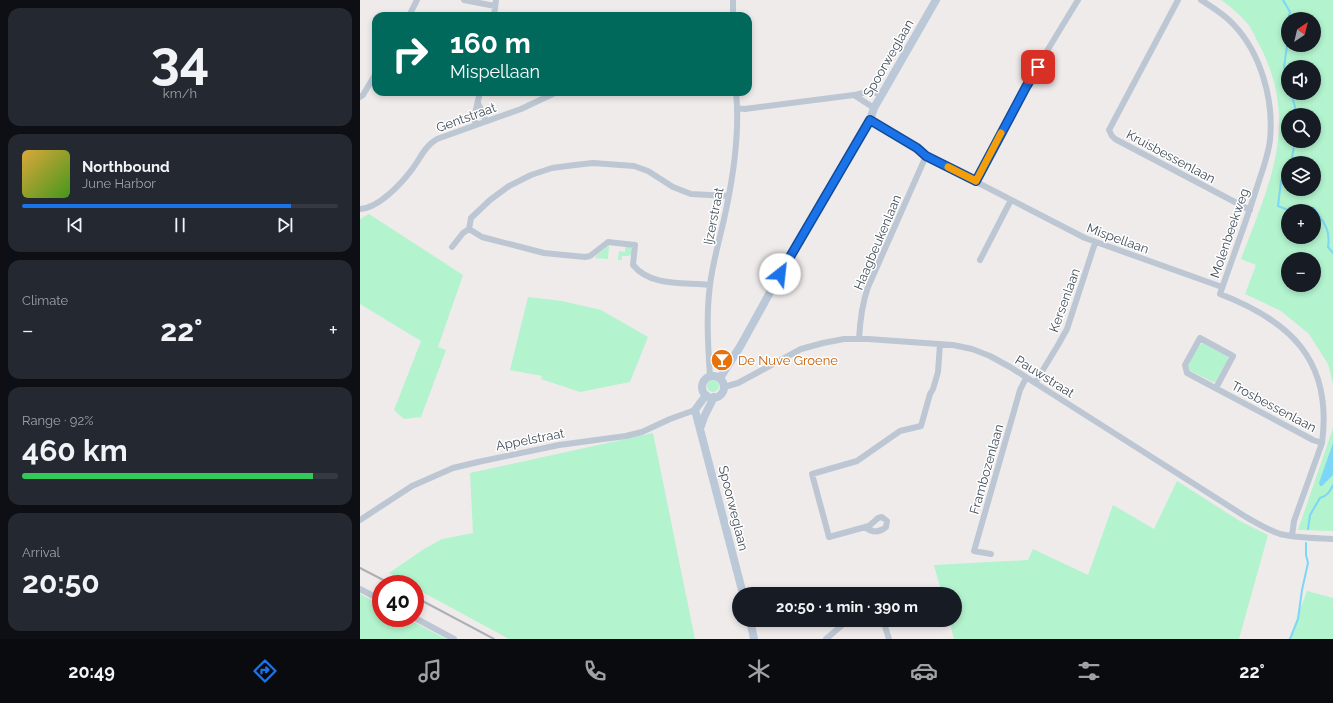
<!DOCTYPE html>
<html lang="en">
<head>
<meta charset="utf-8">
<style>
	:root { --surface:#171b24; --page:#242831; --text:#f1f3f6; --muted:#9ea1a6; --line:#363941; --accent:#1a73e8 }
	body { margin:0; font-family:Raleway,sans-serif; background:var(--page); color:var(--text); height:100vh; display:flex; flex-direction:column; font-size:15px; white-space:nowrap }
	* { box-sizing:border-box; margin:0 }
	p { font-size:13px; color:var(--muted) }
	.icon { flex:none; width:22px; height:22px; fill:none; stroke:currentColor; stroke-width:2; stroke-linecap:round; stroke-linejoin:round }
	.map { position:relative; flex:1; overflow:hidden }
	.drawer { display:flex; flex-direction:column; gap:8px; padding:8px; background:#0d0f14; width:360px }
	.drawer>* { flex:none }
	.top-card { position:absolute; left:12px; top:12px; width:380px; height:84px; border-radius:12px; box-shadow:0 2px 6px #0003; background:#00695c; color:#fff; overflow:hidden }
	.needle { width:26px; rotate:35deg }
	.buttons { position:absolute; left:921px; top:12px; display:grid; gap:8px }
	.buttons a { display:grid; place-items:center; width:40px; height:40px; border-radius:50%; background:var(--surface); box-shadow:0 2px 6px #0003; font-size:20px }
	.speed { position:absolute; left:12px; top:575px; display:flex; gap:8px; font-size:20px; font-weight:700; text-align:center }
	.speed>* { display:grid; place-content:center; width:52px; height:52px; border-radius:50%; background:var(--surface); box-shadow:0 2px 6px #0003; line-height:1 }
	.speed .limit { border:6px solid #d22; background:#fff; color:#111 }
	.pin { position:absolute; display:grid; place-items:center; width:34px; height:34px; color:#fff; margin:-17px; border-radius:8px; box-shadow:0 2px 6px #0006 }
	.me { position:absolute; width:44px; margin:-22px; rotate:29deg; stroke-linejoin:round; filter:drop-shadow(0 0 3px #0008) }
	.turn { display:flex; align-items:center; gap:14px; height:84px; padding:0 12px; font-size:18px }
	.turn .icon { width:52px; height:52px; stroke-width:2.5 }
	.turn b { display:block; font-size:28px; line-height:34px }
	.big { font-size:30px; font-weight:700; line-height:1.1 }
	.drawer .card { flex:1; display:flex; flex-direction:column; justify-content:center; gap:6px; min-width:0; padding:0 14px; border-radius:12px; background:var(--page) }
	.drawer .dial { align-items:center; gap:0 }
	.dial b { font-size:52px; line-height:1 }
	.song { display:flex; align-items:center; gap:12px }
	.cover { width:48px; height:48px; border-radius:6px; background:linear-gradient(135deg,hsl(40 70% 55%),hsl(100 70% 35%)) }
	.played { height:4px; border-radius:2px; background:linear-gradient(90deg,var(--accent) 85%,var(--line) 85%) }
	.keys { display:flex; justify-content:space-around; direction:ltr }
	.heat { display:flex; justify-content:space-between; align-items:center; font-size:22px; direction:ltr }
	.charge { height:6px; border-radius:3px; background:linear-gradient(90deg,#34c759 92%,var(--line) 0) }
	.trip { position:absolute; left:372px; top:587px; width:230px; height:40px; border-radius:20px; background:var(--surface); box-shadow:0 2px 6px #0003; font-weight:700; line-height:40px; text-align:center }
	.menu { display:flex; height:64px; justify-content:space-around; align-items:center; background:#090b0e; color:var(--muted) }
	.menu .icon { width:28px; height:28px }
	.menu .selected { color:var(--accent) }
	.menu b { font-size:18px; color:var(--text) }
	main { display:flex; flex:1; min-height:0 }
	.map>svg:first-child { display:block }
</style>
</head>
<body>
<main>
<section class="drawer">
<div class="card dial"><b>34</b><p>km/h</p></div>
<div class="card">
<div class="song"><i class="cover"></i><div><b>Northbound</b><p>June Harbor</p></div></div>
<div class="played"></div>
<div class="keys"><svg class="icon" aria-label="previous" viewBox="0 0 24 24"><path d="M18 5L8 12l10 7zM5 5v14"/></svg><svg class="icon" aria-label="pause" viewBox="0 0 24 24"><path d="M8 5v14M16 5v14"/></svg><svg class="icon" aria-label="next" viewBox="0 0 24 24"><path d="M6 5l10 7-10 7zM19 5v14"/></svg></div>
</div>
<div class="card"><p>Climate</p>
<div class="heat"><a>−</a><b class="big">22°</b><a>+</a></div>
</div>
<div class="card"><p>Range · 92%</p><b class="big">460 km</b><div class="charge"></div></div>
<div class="card"><p>Arrival</p><b class="big">20:50</b></div>
</section>
<div class="map">
<svg width="973" height="639" viewBox="0 0 973 639">
	<rect width="100%" height="100%" fill="#efebeb"/>
	<!-- green -->
	<path fill="#b3f3ce" fill-rule="evenodd" d="M 861,0 L 973,0 L 973,383 L 968,364 L 949,334 L 921,311 L 885,294 L 896,265 L 881,259 C 909,184 940,125 900,46 C 896,40 894,33 890,27 C 886,20 868,4 861,0 ZM 928,19 L 954,19 L 954,45 L 928,45 ZM 928,67 L 954,67 L 954,93 L 928,93 ZM 928,115 L 954,115 L 954,141 L 928,141 ZM 928,163 L 954,163 L 954,189 L 928,189 ZM 928,211 L 954,211 L 954,237 L 928,237 ZM 928,259 L 954,259 L 954,285 L 928,285 Z
		M 9,214 L 103,275 L 78,347 L 86,350 L 61,417 L 44,419 L 34,410 L 61,341 L 0,304 L 0,219 Z
		M 249,245 L 248,259 L 235,258 L 236,256 Z
		M 265,246 L 271,247 L 272,253 L 269,256 L 262,256 L 262,260 L 258,260 L 259,251 L 265,252 Z
		M 168,297 L 202,301 L 241,310 L 288,337 L 270,382 L 220,392 L 181,379 L 182,376 L 150,370 Z
		M 843,343 L 867,356 L 868,359 L 856,382 L 853,382 L 829,370 L 828,366 L 839,345 Z
		M347 386a6 6 0 1 1 12 0a6 6 0 1 1-12 0Z
		M 973,427 L 973,531 L 938,530 L 972,431 Z
		M 293,433 L 335,639 L 149,639 L 55,588 L 55,584 L 48,584 L 29,573 L 64,549 L 82,539 L 113,533 L 110,473 Z
		M 817,481 L 880,521 L 908,535 L 879,639 L 594,639 L 589,620 L 595,620 L 595,594 L 582,594 L 574,565 L 668,560 L 673,549 L 728,575 L 753,505 L 794,529 Z
		M 947,591 L 973,598 L 973,639 L 929,639 Z
		M 0,594 L 21,605 L 21,618 L 46,618 L 86,639 L 0,639 Z"/>
	<!-- water -->
	<path fill="#7bd7f5" d="M 973,443 L 973,475 L 962,486 L 960,486 L 959,483 Z"/>
	<g fill="none" stroke-linecap="round" stroke-linejoin="round">
		<!-- stream -->
		<path stroke="#7bd7f5" stroke-width="2" d="M 923,0 L 930,12 L 928,19
			M 928,20 L 926,29 L 927,46 L 924,67 L 928,83
			M 931,93 L 935,107 L 935,115
			M 931,163 L 935,141
			M 928,169 L 921,181 L 918,206 L 931,211
			M 946,211 L 954,208 C 963,222 971,229 968,247 L 973,253
			M 948,529 L 950,515 L 960,498 C 967,496 970,492 973,485
			M 930,639 L 938,619 L 942,590 L 948,563 L 946,555 L 946,543"/>
		<!-- street -->
		<path stroke="#bdc7d3" stroke-width="6" d="M 104,0 L 135,6
			M 373,0 L 373,16
			M 818,0 L 749,130 L 752,136 L 755,139 L 890,210
			M 841,0 C 852,7 864,14 873,24 C 901,53 914,100 910,140 C 908,157 901,174 896,190 C 885,225 872,259 860,294 C 930,321 973,360 962,443 L 934,521 L 932,536
			M 49,16 L 57,0
			M 134,16 L 136,0
			M 494,95 L 514,108
			M 0,97 L 3,95 L 16,73
			M 118,103 L 126,121
			M 377,108 L 385,109 L 494,95 C 503,93 512,90 521,95
			M 510,120 L 557,148 L 566,156 L 725,238 L 862,287
			M 116,124 L 114,118 L 120,92
			M 616,181 L 665,87 L 718,0
			M 0,209 C 19,208 42,183 53,168 C 61,157 65,146 77,139 L 161,109 L 197,92
			M 109,229 L 122,237 L 184,253 L 225,257 L 230,256 L 248,242 L 275,245 L 273,265 C 291,287 324,282 350,285
			M 92,247 L 103,233 L 109,229 L 111,218 L 130,200 L 149,186 L 171,175 L 192,168 L 215,165 L 233,163 L 274,166 L 288,171 L 313,187 L 331,194 L 368,196
			M 620,260 L 651,200
			M 499,339 C 500,321 502,304 508,287 L 566,156
			M 350,376 C 348,346 346,315 350,285 C 353,260 361,235 366,210 C 374,172 380,131 376,92
			M 675,383 L 698,345 L 707,329 L 735,243
			M 364,387 L 378,383 L 441,349 L 463,343 L 484,339 L 508,339 L 593,345 L 612,349 L 630,356 L 650,367 L 886,517 C 897,523 908,530 920,534 C 937,538 955,538 973,539
			M 856,388 L 873,356 L 840,338 L 825,365 L 827,373 L 953,440 L 962,443
			M 0,520 L 52,486 L 93,468 L 118,462 L 199,445 L 266,436 L 282,432 L 310,419 L 335,410
			M 505,527 C 512,533 519,533 526,527 L 527,521 L 522,517 L 518,518 L 509,526 L 469,537 L 452,474 L 497,461 L 540,431 L 561,426 L 570,394 L 573,389 L 578,372 L 580,344
			M 631,554 L 614,551 L 660,390 L 666,378
			M 0,589 L 21,600
			M 55,618 L 94,639
			M 523,620 L 529,639
			M 466,639 L 488,620"/>
		<!-- secondary -->
		<path stroke="#bbc8d8" stroke-width="8" d="M342 387a11 11 0 1 1 22 0a11 11 0 1 1-22 0Z
			M 360,378 L 381,345 L 435,247 L 510,120 L 514,108 L 576,0
			M 346,395 L 335,410 L 383,594
			M 341,426 L 344,417 L 354,397
			M 390,620 L 394,639"/>
		<!-- rail -->
		<path stroke="#adb0b7" stroke-width="2" d="M 0,568 L 31,584
			M 55,597 L 134,639"/>
	</g>
	<g fill="none" stroke-linecap="round" stroke-linejoin="round">
		<!-- route casing -->
		<g stroke="#114b97" stroke-width="10">
			<path id="route" d="M 420,274 L 510,120 L 557,148 L 566,156 L 616,181 L 666,87 L 678,67"/>
		</g>
		<!-- route -->
		<use href="#route" stroke="#1a73e8" stroke-width="7"/>
		<!-- slow -->
		<path stroke="#f59e0b" stroke-width="7" d="M 588,167 L 616,181 L 641,133"/>
	</g>
	<!-- icons -->
	<defs>
		<g id="bar-disc" transform="scale(1.15)"><circle r="9.5" fill="#e8710a" stroke="#fff"/><path d="M-6-5H6L.8 .8V4.5H3.5V6h-7V4.5H-.8V.8Z" fill="#fff"/></g>
	</defs>
	<g fill-rule="evenodd">
		<use href="#bar-disc" x="362" y="360"/>
	</g>
	<g text-anchor="middle" stroke-width="3" stroke-linejoin="round" paint-order="stroke">
		<!-- street labels -->
		<g font-size="13" fill="#424e5b" stroke="#fff">
			<text transform="translate(528 58) rotate(-60)" y="5">Spoorweglaan</text>
			<text transform="translate(106 117) rotate(-20)" y="5">Gentstraat</text>
			<text transform="translate(811 156) rotate(28)" y="5">Kruisbessenlaan</text>
			<text transform="translate(353 216) rotate(-79)" y="5">Ijzerstraat</text>
			<text transform="translate(869 233) rotate(-71)" y="5">Molenbeekweg</text>
			<text transform="translate(758 238) rotate(20)" y="5">Mispellaan</text>
			<text transform="translate(517 242) rotate(-67)" y="5">Haagbeukenlaan</text>
			<text transform="translate(704 300) rotate(-70)" y="5">Kersenlaan</text>
			<text transform="translate(685 376) rotate(32)" y="5">Pauwstraat</text>
			<text transform="translate(914 406) rotate(28)" y="5">Trosbessenlaan</text>
			<text transform="translate(170 439) rotate(-11)" y="5">Appelstraat</text>
			<text transform="translate(626 469) rotate(-74)" y="5">Frambozenlaan</text>
			<text transform="translate(374 508) rotate(76)" y="5">Spoorweglaan</text>
		</g>
		<!-- food labels -->
		<g font-size="13" fill="#c56008" stroke="#fff" text-anchor="start">
			<text x="378" y="365">De Nuve Groene</text>
		</g>
	</g>
</svg>
<div class="buttons">
<a><svg class="needle" viewBox="-14 -14 28 28"><path d="M0-13l5 13h-10z" fill="#e53935"/><path d="M0 13l5-13h-10z" fill="#9ea1a6"/></svg></a>
<a><svg class="icon" aria-label="sound" viewBox="0 0 24 24"><path d="M4 9h4l5-4v14l-5-4H4zM17 9q2 3 0 6"/></svg></a>
<a><svg class="icon" aria-label="search" viewBox="0 0 24 24"><circle cx="10" cy="10" r="6"/><path d="M15 15l6 6"/></svg></a>
<a><svg class="icon" aria-label="layers" viewBox="0 0 24 24"><path d="M12 4l9 5-9 5-9-5zM3 14l9 5 9-5"/></svg></a>
<a>+</a>
<a>−</a>
</div>
<div class="speed"><div class="limit">40</div></div>
<div class="pin" style="left:678px;top:67px;background:#d93025"><svg class="icon" aria-label="arrive" viewBox="0 0 24 24"><path d="M6 21V4h12l-3 4 3 4H6"/></svg></div>
<svg class="me" style="left:420px;top:274px" viewBox="-20 -20 40 40"><circle r="19" fill="#fff"/><path d="M0-13L10 11 0 6-10 11z" fill="#1a73e8"/></svg>
<div class="trip">20:50 · 1 min · 390 m</div>
<div class="top-card">
<div class="turn"><svg class="icon" aria-label="right" viewBox="0 0 24 24"><path d="M7 20v-9h11M14 6l5 5-5 5"/></svg><div><b>160 m</b>Mispellaan</div></div>
</div>
</div>
</main>
<nav class="menu">
<b>20:49</b>
<svg class="icon selected" aria-label="directions" viewBox="0 0 24 24"><path d="M12 3l9 9-9 9-9-9zM9 14v-3h6M13 9l2 2-2 2"/></svg>
<svg class="icon" aria-label="music" viewBox="0 0 24 24"><path d="M9 18V5l10-2v13"/><circle cx="6" cy="18" r="3"/><circle cx="16" cy="16" r="3"/></svg>
<svg class="icon" aria-label="phone" viewBox="0 0 24 24"><path d="M5 4h4l2 5-3 2q2 4 5 5l2-3 5 2v4C11 20 4 13 5 4z"/></svg>
<svg class="icon" aria-label="climate" viewBox="0 0 24 24"><path d="M12 3v18M4 7l16 10M4 17L20 7"/></svg>
<svg class="icon" aria-label="car" viewBox="0 0 24 24"><path d="M5 17H2v-5l4-1 3-4h7l3 4 3 1v5h-3M9 17h6M6 11h13"/><circle cx="7" cy="17" r="2"/><circle cx="17" cy="17" r="2"/></svg>
<svg class="icon" aria-label="filters" viewBox="0 0 24 24"><path d="M4 7h16M4 17h16"/><circle cx="9" cy="7" r="2"/><circle cx="15" cy="17" r="2"/></svg>
<b>22°</b>
</nav>
</body>
</html>
